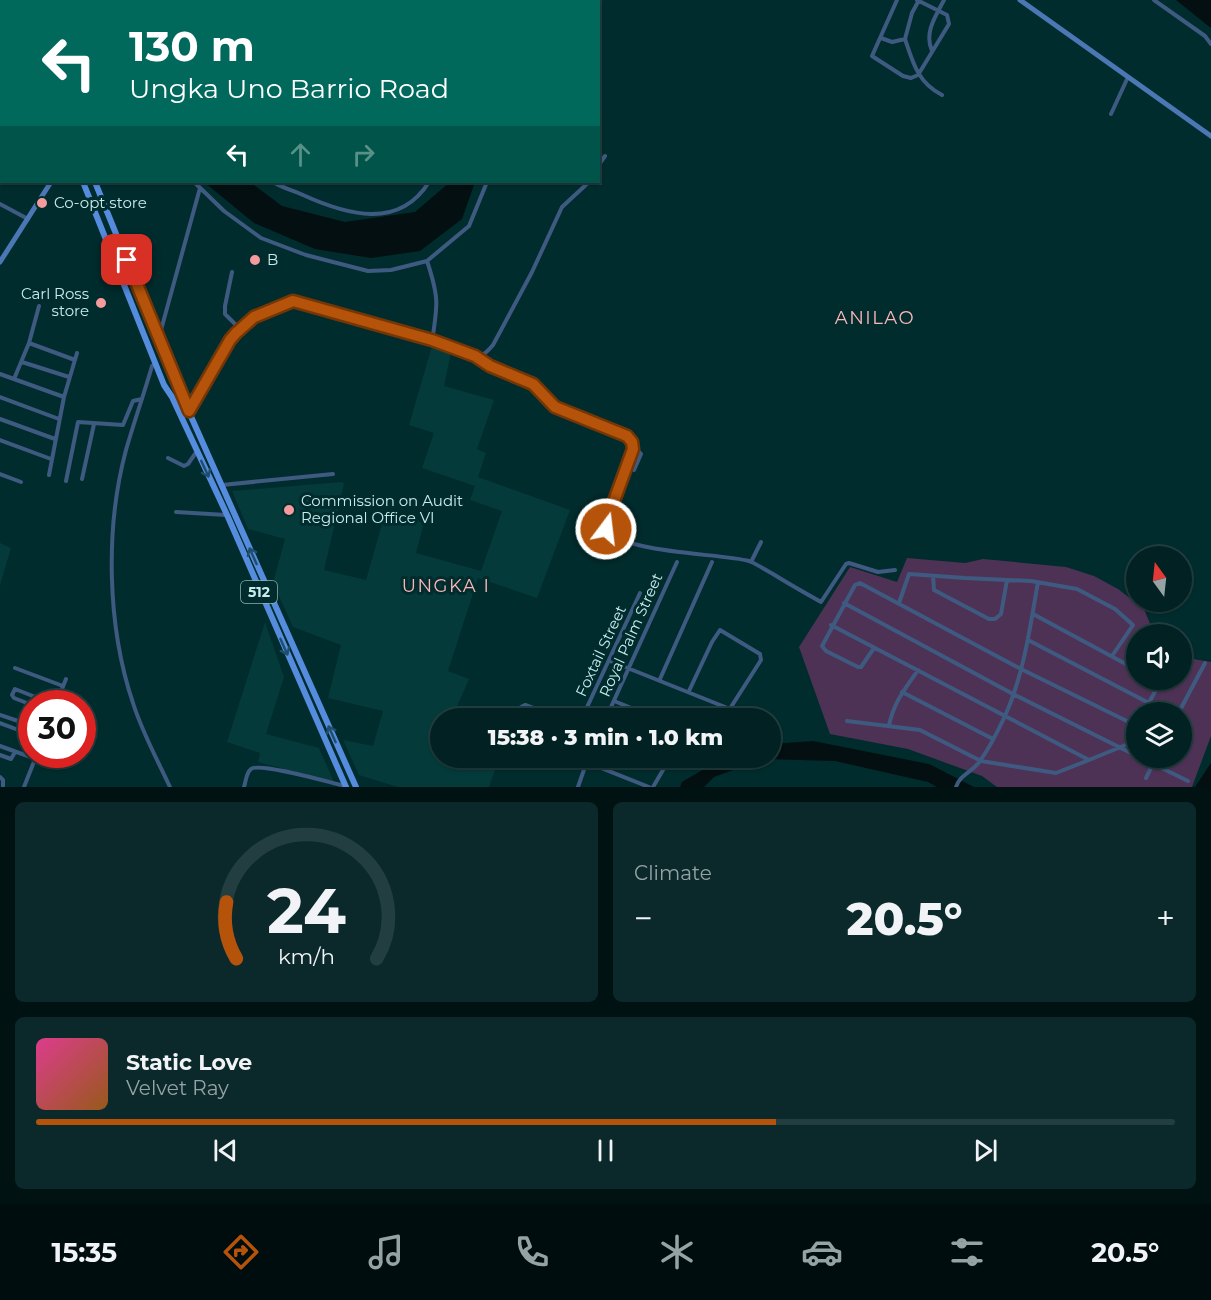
<!DOCTYPE html>
<html lang="en">
<head>
<meta charset="utf-8">
<style>
	:root { --surface:#012122; --page:#0b292a; --text:#f1f3f6; --muted:#96a3a5; --line:#233e40; --accent:#b45309 }
	body { margin:0; font-family:Montserrat,sans-serif; background:var(--page); color:var(--text); height:100vh; display:flex; flex-direction:column; font-size:22px; white-space:nowrap }
	* { box-sizing:border-box; margin:0 }
	p { font-size:20px; color:var(--muted) }
	.icon { flex:none; width:33px; height:33px; fill:none; stroke:currentColor; stroke-width:2; stroke-linecap:round; stroke-linejoin:round }
	.map { position:relative; height:787px; overflow:hidden }
	.panel { display:flex; flex-direction:column; gap:15px; padding:15px; background:#011213; flex:1 }
	.panel>* { flex:none }
	.top-card { position:absolute; left:0px; top:0px; width:600px; height:183px; box-shadow:0 2px 4px #0004,0 0 0 2px var(--line); background:#00695c; color:#fff; overflow:hidden }
	.needle { width:39px; rotate:345deg }
	.fabs { position:absolute; left:1126px; top:546px; display:grid; gap:12px }
	.fabs a { display:grid; place-items:center; width:66px; height:66px; border-radius:50%; background:var(--surface); box-shadow:0 2px 4px #0004,0 0 0 2px var(--line); font-size:30px }
	.speed { position:absolute; left:18px; top:690px; display:flex; gap:12px; font-size:30px; font-weight:700; text-align:center }
	.speed>* { display:grid; place-content:center; width:78px; height:78px; border-radius:50%; background:var(--surface); box-shadow:0 2px 4px #0004,0 0 0 2px var(--line); line-height:1 }
	.speed .limit { border:9px solid #d22; background:#fff; color:#111 }
	.pin { position:absolute; display:grid; place-items:center; width:51px; height:51px; color:#fff; margin:-26px; border-radius:12px; box-shadow:0 3px 9px #0006 }
	.me { position:absolute; width:66px; margin:-33px; rotate:15deg; stroke-linejoin:round; filter:drop-shadow(0 0 4px #0008) }
	.turn { display:flex; align-items:center; gap:21px; height:126px; padding:0 30px; font-size:27px }
	.turn .icon { width:78px; height:78px; stroke-width:2.5 }
	.turn b { display:block; font-size:42px; line-height:51px }
	.lanes { display:flex; align-items:center; height:57px; padding:0 30px; background:#0003; justify-content:center; gap:30px; direction:ltr }
	.lanes .off { opacity:.35 }
	.big { font-size:45px; font-weight:800; line-height:1.1 }
	.panel .card { flex:1; display:flex; flex-direction:column; justify-content:center; gap:9px; min-width:0; padding:0 21px; border-radius:9px; background:var(--page) }
	.panel .dial { align-items:center; gap:0 }
	.dial svg { height:156px; overflow:visible; fill:none; stroke:var(--line); stroke-width:7; stroke-linecap:round; text-anchor:middle }
	.dial text { fill:var(--text); stroke:none }
	.song { display:flex; align-items:center; gap:18px }
	.cover { width:72px; height:72px; border-radius:9px; background:linear-gradient(135deg,hsl(330 70% 55%),hsl(30 70% 35%)) }
	.played { height:6px; border-radius:3px; background:linear-gradient(90deg,var(--accent) 65%,var(--line) 65%) }
	.keys { display:flex; justify-content:space-around; direction:ltr }
	.heat { display:flex; justify-content:space-between; align-items:center; font-size:33px; direction:ltr }
	.panel .tiles { flex:1; display:grid; gap:15px; grid-template-columns:1fr 1fr }
	.card:last-child { grid-column:span 2 }
	.trip { position:absolute; left:430px; top:708px; width:351px; height:60px; border-radius:30px; background:var(--surface); box-shadow:0 2px 4px #0004,0 0 0 2px var(--line); font-weight:800; line-height:60px; text-align:center }
	.tab-bar { display:flex; height:96px; justify-content:space-around; align-items:center; background:#000d0e; color:var(--muted) }
	.tab-bar .icon { width:42px; height:42px }
	.tab-bar .active { color:var(--accent) }
	.tab-bar b { font-size:27px; color:var(--text) }
	.map>svg:first-child { display:block }
</style>
</head>
<body>
<div class="map">
<svg width="1211" height="787" viewBox="0 0 1211 787">
	<rect width="100%" height="100%" fill="#012c2d"/>
	<!-- built -->
	<path fill="#053a3b" d="M 432,346 L 451,352 L 444,386 L 494,400 L 477,449 L 486,453 L 478,477 L 570,510 L 537,598 L 478,578 L 448,671 L 469,679 L 452,718 L 441,718 L 441,758 L 499,758 L 489,787 L 398,787 L 359,775 L 343,740 L 373,746 L 383,711 L 328,698 L 341,645 L 293,627 L 273,583 L 285,539 L 248,529 L 232,491 L 342,482 L 344,484 L 324,570 L 366,580 L 386,510 L 424,523 L 416,553 L 481,571 L 502,511 L 470,500 L 475,486 L 422,468 L 434,433 L 409,425 Z
		M 0,543 L 11,548 L 0,585 Z
		M 265,622 L 284,677 L 266,734 L 319,748 L 334,782 L 258,762 L 260,753 L 227,742 Z"/>
	<!-- green -->
	<path fill="#4d3255" fill-rule="evenodd" d="M 907,558 L 965,563 L 983,559 L 1066,567 L 1094,576 L 1118,589 L 1144,609 L 1151,626 L 1145,634 L 1137,634 L 1137,646 L 1130,656 L 1137,658 L 1137,680 L 1182,680 L 1182,667 L 1188,669 L 1193,659 L 1211,662 L 1211,736 L 1192,787 L 997,787 L 982,776 L 908,749 L 830,734 L 799,647 L 850,567 L 897,582 ZM 1137,712 L 1182,712 L 1182,758 L 1137,758 Z"/>
	<!-- water -->
	<path fill="#030f10" d="M 1176,0 L 1211,0 L 1211,28 Z
		M 204,182 L 250,182 L 282,206 L 345,222 L 415,212 L 450,182 L 475,182 L 462,219 L 420,251 L 371,258 L 315,249 L 254,223 Z
		M 813,741 L 929,764 L 974,787 L 937,787 L 928,782 L 835,761 L 763,759 L 714,777 L 704,787 L 680,787 L 682,782 L 723,758 L 771,758 L 771,744 Z
		M 1211,763 L 1211,787 L 1195,787 Z"/>
	<g fill="none" stroke-linecap="round" stroke-linejoin="round">
		<!-- minor -->
		<path stroke="#3f5a81" stroke-width="4" d="M 89,0 L 91,2
			M 501,0 L 502,1
			M 897,0 L 872,56 L 903,76 L 911,78 L 918,75 L 949,24 L 947,15 L 917,0
			M 1154,0 L 1205,36 L 1211,44
			M 247,2 L 247,0
			M 572,2 L 574,0
			M 0,20 L 2,21
			M 881,38 L 892,42 L 905,39 L 912,13 L 919,0
			M 905,39 C 913,63 918,83 942,95
			M 932,51 C 924,33 935,17 944,0
			M 0,59 L 2,56
			M 0,92 L 2,91
			M 1111,114 L 1128,77
			M 0,151 L 2,152
			M 598,166 L 605,156
			M 194,182 L 224,211 L 261,238 L 306,255 L 368,271 L 391,270 L 427,261 L 469,226 L 487,182
			M 273,182 C 282,188 293,190 303,195 C 347,215 399,230 429,182
			M 0,204 L 28,219
			M 427,261 C 439,297 438,304 432,341
			M 232,272 L 225,306 L 225,314 L 240,329
			M 157,333 L 161,330 L 200,188
			M 29,343 L 75,360
			M 475,356 C 484,356 488,351 493,345 L 532,272 L 562,207 L 589,182
			M 22,362 L 69,377
			M 155,364 L 152,366 C 144,394 134,422 126,450 C 105,528 107,626 133,703 C 142,732 157,759 170,787
			M 0,374 L 64,397
			M 14,379 L 29,343 L 39,306
			M 0,397 L 59,419
			M 189,411 L 229,340 L 254,317 L 289,302 L 304,304 L 356,321 L 432,341 L 475,356 L 490,366 L 533,384 L 555,407 L 627,436 L 632,442 L 633,449 L 605,526 C 616,554 721,553 749,561 C 757,564 765,570 773,574 C 789,584 805,593 821,602 L 846,564 L 849,563 L 878,572 L 895,570
			M 0,419 L 55,439
			M 0,440 L 51,459
			M 168,458 L 184,466 L 188,464 L 197,451
			M 634,470 L 641,454 L 634,446
			M 0,474 L 21,482
			M 49,475 L 64,397 L 77,353
			M 82,479 L 94,424
			M 66,481 L 78,422 L 123,425 L 133,401 L 142,399
			M 222,485 L 333,474
			M 176,512 L 226,515
			M 751,562 L 761,542
			M 933,576 L 934,590 L 989,619 L 995,619 L 1001,614 L 1007,580
			M 844,603 L 1013,694 L 1137,756
			M 899,603 L 909,574 L 965,578 L 1031,581 L 1077,589 L 1115,609 L 1133,625 L 1112,656
			M 1033,614 L 1137,670
			M 831,625 L 1089,760 L 1128,744 L 1137,726
			M 1028,640 L 1149,703
			M 874,648 L 861,667 L 858,667 L 826,651 L 822,646 L 855,585 L 860,583 L 1021,669 L 1137,726
			M 610,661 L 730,709
			M 15,668 L 63,686
			M 660,679 L 712,562
			M 689,691 L 712,642 L 720,630 L 760,654 L 761,660 L 724,718
			M 902,692 L 993,739
			M 614,701 L 656,718
			M 56,704 L 66,679
			M 32,705 L 14,698 L 12,695 L 15,689 L 53,704
			M 1144,712 L 1159,684 L 1155,680
			M 1179,712 L 1205,663
			M 0,715 L 24,723 L 23,732
			M 517,718 L 521,707 L 525,705 L 561,718
			M 582,718 L 640,593
			M 606,718 L 677,562
			M 847,721 L 920,730 L 981,761 L 1056,773 L 1089,760
			M 0,723 L 32,735
			M 889,725 C 895,700 904,691 918,670
			M 0,746 L 36,759
			M 0,755 L 11,759 L 15,752
			M 576,758 L 649,787
			M 1141,758 L 1188,781
			M 0,777 L 3,780 L 3,786
			M 1146,778 L 1156,758
			M 24,787 L 37,754
			M 244,787 C 246,781 246,773 251,769 C 260,762 331,783 345,786
			M 578,787 L 588,758
			M 653,787 L 670,758
			M 956,787 C 960,774 973,772 980,761 C 990,747 998,731 1005,716 C 1024,674 1030,627 1038,582"/>
		<!-- secondary -->
		<path stroke="#4c77b5" stroke-width="5" d="M 1020,0 L 1211,136
			M 166,2 L 167,0
			M 0,262 L 51,182"/>
		<!-- primary -->
		<path stroke="#558cde" stroke-width="6" d="M 7,0 L 8,2
			M 16,0 L 17,2
			M 83,182 L 164,385 L 172,397 L 228,517 L 346,787
			M 95,182 L 181,394 L 356,787"/>
	</g>
	<!-- one-way arrows -->
	<defs><path id="oneway-shaft" d="M-6 0H5M1.5-3L5.5 0L1.5 3" fill="none" stroke-width="1.6" stroke-linecap="round" stroke-linejoin="round" transform="scale(1.5)"/></defs>
	<g stroke="#1e4e6b">
		<use href="#oneway-shaft" transform="translate(205 469) rotate(65)"/>
		<use href="#oneway-shaft" transform="translate(253 556) rotate(-114)"/>
		<use href="#oneway-shaft" transform="translate(284 647) rotate(66)"/>
		<use href="#oneway-shaft" transform="translate(332 734) rotate(-114)"/>
	</g>
	<g fill="none" stroke-linecap="round" stroke-linejoin="round">
		<!-- route casing -->
		<g stroke="#753606" stroke-width="15">
			<path id="route" d="M 127,260 L 189,411 L 230,340 L 236,333 L 254,317 L 293,301 L 432,340 L 475,356 L 490,366 L 533,384 L 555,407 L 627,436 L 632,442 L 633,449 L 606,523 L 606,529"/>
		</g>
		<!-- route -->
		<use href="#route" stroke="#b45309" stroke-width="10"/>
	</g>
	<!-- markers -->
	<g fill="#f59b9d" stroke="#012c2d" stroke-width="2">
		<circle cx="42" cy="203" r="6"/>
		<circle cx="255" cy="260" r="6"/>
		<circle cx="101" cy="303" r="6"/>
		<circle cx="289" cy="510" r="6"/>
	</g>
	<g text-anchor="middle" stroke-width="6" stroke-linejoin="round" paint-order="stroke">
		<!-- shield labels -->
		<rect fill="#012c2d" stroke="#8cb2b3" stroke-width="1.5" x="241" y="581" width="36" height="22" rx="4.5"/>
		<g font-size="14" font-weight="bold" fill="#c8ebec">
			<text x="259" y="597">512</text>
		</g>
		<!-- poi labels -->
		<g font-size="15" fill="#c8ebec" stroke="#012c2d" text-anchor="start">
			<text x="54" y="208">Co-opt store</text>
			<text x="267" y="265">B</text>
			<text x="89" y="299" text-anchor="end">Carl Ross<tspan x="89" dy="17">store</tspan></text>
			<text x="301" y="506">Commission on Audit<tspan x="301" dy="17">Regional Office VI</tspan></text>
		</g>
		<!-- street labels -->
		<g font-size="15" fill="#c8ebec" stroke="#012c2d">
			<text transform="translate(631 635) rotate(-66)" y="5">Royal Palm Street</text>
			<text transform="translate(601 651) rotate(-65)" y="5">Foxtail Street</text>
		</g>
		<!-- quarter labels -->
		<g font-size="18" letter-spacing="1.5" fill="#fbb6b7" stroke="#012c2d">
			<text x="875" y="324">ANILAO</text>
			<text x="446" y="592">UNGKA I</text>
		</g>
	</g>
</svg>
<div class="fabs">
<a><svg class="needle" viewBox="-14 -14 28 28"><path d="M0-13l5 13h-10z" fill="#e53935"/><path d="M0 13l5-13h-10z" fill="#96a3a5"/></svg></a>
<a><svg class="icon" aria-label="sound" viewBox="0 0 24 24"><path d="M4 9h4l5-4v14l-5-4H4zM17 9q2 3 0 6"/></svg></a>
<a><svg class="icon" aria-label="layers" viewBox="0 0 24 24"><path d="M12 4l9 5-9 5-9-5zM3 14l9 5 9-5"/></svg></a>
</div>
<div class="speed"><div class="limit">30</div></div>
<div class="pin" style="left:127px;top:260px;background:#d93025"><svg class="icon" aria-label="arrive" viewBox="0 0 24 24"><path d="M6 21V4h12l-3 4 3 4H6"/></svg></div>
<svg class="me" style="left:606px;top:529px" viewBox="-20 -20 40 40"><circle r="17" fill="#b45309" stroke="#fff" stroke-width="3"/><path d="M0-11L8 9 0 5-8 9z" fill="#fff"/></svg>
<div class="trip">15:38 · 3 min · 1.0 km</div>
<div class="top-card">
<div class="turn"><svg class="icon" aria-label="left" viewBox="0 0 24 24"><path d="M17 20v-9H6M10 6l-5 5 5 5"/></svg><div><b>130 m</b>Ungka Uno Barrio Road</div></div>
<div class="lanes"><svg class="icon" aria-label="left" viewBox="0 0 24 24"><path d="M17 20v-9H6M10 6l-5 5 5 5"/></svg><svg class="icon off" aria-label="ahead" viewBox="0 0 24 24"><path d="M12 20V5M6 11l6-6 6 6"/></svg><svg class="icon off" aria-label="right" viewBox="0 0 24 24"><path d="M7 20v-9h11M14 6l5 5-5 5"/></svg></div>
</div>
</div>
<section class="panel">
<div class="tiles">
<div class="card dial"><svg viewBox="0 0 100 80">
<path d="M14 69A42 42 0 1 1 86 69"/>
<path d="M14 69A42 42 0 0 1 9 40" stroke="#b45309"/>
<text x="50" y="56" font-size="32" font-weight="700">24</text>
<text x="50" y="72" font-size="11">km/h</text>
</svg></div>
<div class="card"><p>Climate</p>
<div class="heat"><a>−</a><b class="big">20.5°</b><a>+</a></div>
</div>
<div class="card">
<div class="song"><i class="cover"></i><div><b>Static Love</b><p>Velvet Ray</p></div></div>
<div class="played"></div>
<div class="keys"><svg class="icon" aria-label="previous" viewBox="0 0 24 24"><path d="M18 5L8 12l10 7zM5 5v14"/></svg><svg class="icon" aria-label="pause" viewBox="0 0 24 24"><path d="M8 5v14M16 5v14"/></svg><svg class="icon" aria-label="next" viewBox="0 0 24 24"><path d="M6 5l10 7-10 7zM19 5v14"/></svg></div>
</div>
</div>
</section>
<nav class="tab-bar">
<b>15:35</b>
<svg class="icon active" aria-label="directions" viewBox="0 0 24 24"><path d="M12 3l9 9-9 9-9-9zM9 14v-3h6M13 9l2 2-2 2"/></svg>
<svg class="icon" aria-label="music" viewBox="0 0 24 24"><path d="M9 18V5l10-2v13"/><circle cx="6" cy="18" r="3"/><circle cx="16" cy="16" r="3"/></svg>
<svg class="icon" aria-label="phone" viewBox="0 0 24 24"><path d="M5 4h4l2 5-3 2q2 4 5 5l2-3 5 2v4C11 20 4 13 5 4z"/></svg>
<svg class="icon" aria-label="climate" viewBox="0 0 24 24"><path d="M12 3v18M4 7l16 10M4 17L20 7"/></svg>
<svg class="icon" aria-label="car" viewBox="0 0 24 24"><path d="M5 17H2v-5l4-1 3-4h7l3 4 3 1v5h-3M9 17h6M6 11h13"/><circle cx="7" cy="17" r="2"/><circle cx="17" cy="17" r="2"/></svg>
<svg class="icon" aria-label="filters" viewBox="0 0 24 24"><path d="M4 7h16M4 17h16"/><circle cx="9" cy="7" r="2"/><circle cx="15" cy="17" r="2"/></svg>
<b>20.5°</b>
</nav>
</body>
</html>
